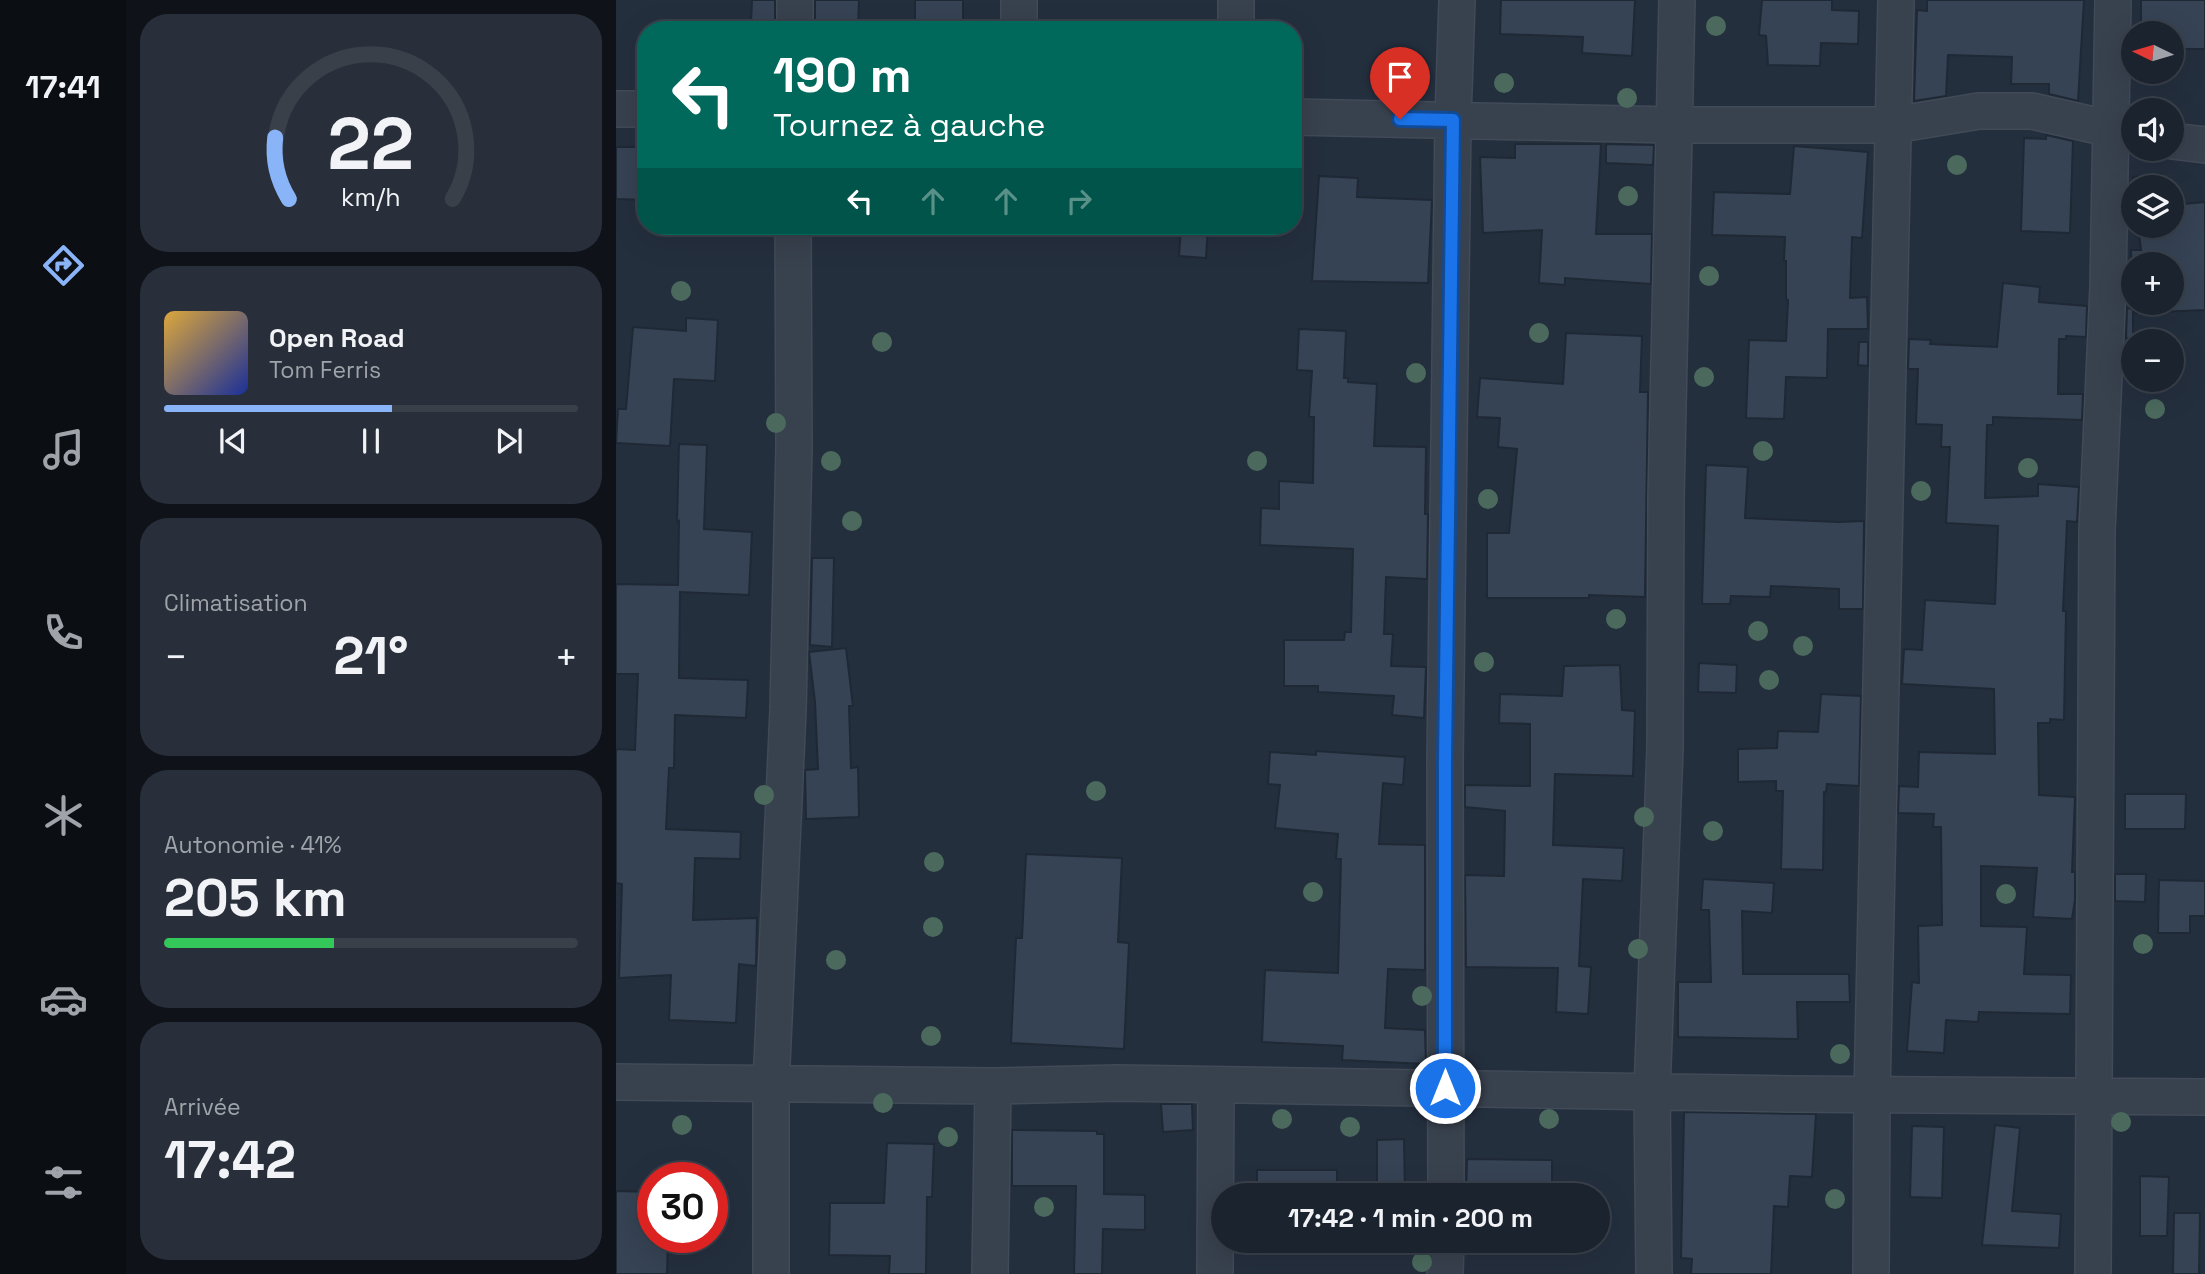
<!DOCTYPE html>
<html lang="fr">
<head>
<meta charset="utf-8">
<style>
  :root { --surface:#1b232e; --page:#282f3a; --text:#f1f3f6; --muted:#a0a4aa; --line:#39404a; --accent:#8ab4f8 }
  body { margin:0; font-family:"Space Grotesk",sans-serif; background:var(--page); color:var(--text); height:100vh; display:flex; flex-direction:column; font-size:26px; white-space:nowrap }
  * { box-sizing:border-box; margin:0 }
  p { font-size:23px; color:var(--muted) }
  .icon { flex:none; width:38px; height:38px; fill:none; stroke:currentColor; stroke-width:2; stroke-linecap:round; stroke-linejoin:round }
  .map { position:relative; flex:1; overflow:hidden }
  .panel { display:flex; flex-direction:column; gap:14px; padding:14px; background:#0f1319; width:490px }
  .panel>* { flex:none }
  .top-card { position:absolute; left:21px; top:21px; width:665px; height:214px; border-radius:28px; box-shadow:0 7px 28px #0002,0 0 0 2px var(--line); background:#00695c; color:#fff; overflow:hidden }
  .needle { width:46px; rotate:275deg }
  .controls { position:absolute; left:1505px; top:21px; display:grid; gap:14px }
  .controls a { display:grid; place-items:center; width:63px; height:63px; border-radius:50%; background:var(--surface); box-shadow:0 7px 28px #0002,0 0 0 2px var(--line); font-size:35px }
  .speed { position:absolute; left:21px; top:1162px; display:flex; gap:14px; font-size:35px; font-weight:700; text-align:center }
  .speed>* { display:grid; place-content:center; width:91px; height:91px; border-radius:50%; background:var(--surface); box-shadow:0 7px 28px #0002,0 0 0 2px var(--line); line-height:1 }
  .speed .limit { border:10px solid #d22; background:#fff; color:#111 }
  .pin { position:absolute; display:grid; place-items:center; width:60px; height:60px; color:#fff; margin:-72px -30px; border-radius:50% 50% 50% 0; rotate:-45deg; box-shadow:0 0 7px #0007 }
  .pin .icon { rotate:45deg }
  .me { position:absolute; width:77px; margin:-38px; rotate:0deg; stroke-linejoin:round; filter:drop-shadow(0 0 5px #0008) }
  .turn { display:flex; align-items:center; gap:24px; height:147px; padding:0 21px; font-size:32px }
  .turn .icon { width:91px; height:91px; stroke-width:2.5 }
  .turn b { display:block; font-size:49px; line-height:60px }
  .lanes { display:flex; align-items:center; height:66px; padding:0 21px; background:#0003; justify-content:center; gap:35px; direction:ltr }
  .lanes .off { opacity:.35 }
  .big { font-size:52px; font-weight:700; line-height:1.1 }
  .panel .card { flex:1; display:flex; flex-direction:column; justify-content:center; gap:10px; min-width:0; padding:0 24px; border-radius:28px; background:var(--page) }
  .panel .dial { align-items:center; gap:0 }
  .dial svg { height:182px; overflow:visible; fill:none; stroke:var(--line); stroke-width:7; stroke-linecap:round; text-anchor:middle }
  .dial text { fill:var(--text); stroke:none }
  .song { display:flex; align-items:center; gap:21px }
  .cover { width:84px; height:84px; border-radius:10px; background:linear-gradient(135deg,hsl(40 70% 55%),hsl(230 70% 35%)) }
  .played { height:7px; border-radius:4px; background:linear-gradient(90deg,var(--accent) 55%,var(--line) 55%) }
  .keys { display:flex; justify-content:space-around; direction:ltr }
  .heat { display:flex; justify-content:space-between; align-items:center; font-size:38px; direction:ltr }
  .charge { height:10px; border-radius:5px; background:linear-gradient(90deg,#34c759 41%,var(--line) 0) }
  .trip { position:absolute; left:595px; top:1183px; width:399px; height:70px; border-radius:35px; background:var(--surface); box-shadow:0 7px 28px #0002,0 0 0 2px var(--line); font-weight:700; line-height:70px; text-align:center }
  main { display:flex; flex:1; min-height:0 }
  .dock { display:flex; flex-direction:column; width:126px; justify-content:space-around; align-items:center; background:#0b0e12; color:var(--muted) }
  .dock .icon { width:49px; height:49px }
  .dock .selected { color:var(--accent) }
  .dock b { font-size:32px; color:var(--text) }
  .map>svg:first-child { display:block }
  .building { fill:#364354; stroke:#1f2835; stroke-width:2 }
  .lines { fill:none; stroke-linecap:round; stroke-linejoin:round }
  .minor-casing { stroke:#414a57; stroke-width:38 }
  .minor { stroke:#38414e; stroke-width:35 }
  .tree { fill:#4b6a5d }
  .route-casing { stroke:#114b97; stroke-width:18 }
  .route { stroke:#1a73e8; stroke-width:12 }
</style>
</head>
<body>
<main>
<nav class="dock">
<b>17:41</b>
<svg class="icon selected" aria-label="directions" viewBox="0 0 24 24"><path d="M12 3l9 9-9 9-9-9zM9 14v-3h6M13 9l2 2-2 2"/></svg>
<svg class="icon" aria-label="music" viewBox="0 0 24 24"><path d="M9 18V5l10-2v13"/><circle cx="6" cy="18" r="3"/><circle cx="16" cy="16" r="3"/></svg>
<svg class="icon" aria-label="phone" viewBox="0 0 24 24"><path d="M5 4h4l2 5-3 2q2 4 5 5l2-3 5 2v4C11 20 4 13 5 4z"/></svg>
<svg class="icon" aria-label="climate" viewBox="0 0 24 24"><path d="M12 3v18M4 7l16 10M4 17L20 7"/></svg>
<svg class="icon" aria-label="car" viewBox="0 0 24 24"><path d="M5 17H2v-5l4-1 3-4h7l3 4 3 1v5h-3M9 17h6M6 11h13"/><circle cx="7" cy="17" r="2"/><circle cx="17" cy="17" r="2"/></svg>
<svg class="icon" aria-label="filters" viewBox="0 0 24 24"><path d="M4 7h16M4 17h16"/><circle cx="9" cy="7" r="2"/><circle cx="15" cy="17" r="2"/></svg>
</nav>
<section class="panel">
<div class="card dial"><svg viewBox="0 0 100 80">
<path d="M14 69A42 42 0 1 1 86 69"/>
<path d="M14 69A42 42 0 0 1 8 42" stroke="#8ab4f8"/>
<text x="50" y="56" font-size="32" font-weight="700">22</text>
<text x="50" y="72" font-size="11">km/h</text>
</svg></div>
<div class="card">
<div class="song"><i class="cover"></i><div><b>Open Road</b><p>Tom Ferris</p></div></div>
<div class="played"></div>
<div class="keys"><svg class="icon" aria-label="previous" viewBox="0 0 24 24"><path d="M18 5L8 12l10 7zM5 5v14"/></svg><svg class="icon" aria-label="pause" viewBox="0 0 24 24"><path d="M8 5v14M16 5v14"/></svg><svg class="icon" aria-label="next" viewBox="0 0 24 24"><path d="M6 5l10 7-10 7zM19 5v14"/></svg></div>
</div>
<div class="card"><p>Climatisation</p>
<div class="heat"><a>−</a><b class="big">21°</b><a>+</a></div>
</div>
<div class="card"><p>Autonomie · 41%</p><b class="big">205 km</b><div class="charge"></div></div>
<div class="card"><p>Arrivée</p><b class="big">17:42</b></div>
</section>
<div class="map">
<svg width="1589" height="1274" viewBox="0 0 1589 1274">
  <rect width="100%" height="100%" fill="#242f3e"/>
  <path class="building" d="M136 0H159V23L135 22Z
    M199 0H243L242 30H199Z
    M299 0H347V30H299Z
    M885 0H1019L1016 56 966 53 967 37 884 34Z
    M1146 0H1216V10L1243 11 1242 44 1205 43 1204 66 1152 65 1150 36 1143 35Z
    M1311 0H1468L1462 101 1433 94V84H1395L1396 57 1332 55 1330 96 1298 101 1301 10 1311 11Z
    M1525 0H1589V49H1556V33H1525Z
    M1430 135 1457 141 1454 233 1405 231 1408 138 1430 139Z
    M899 144H985L980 234H1036L1035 284 949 278V285L923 283 926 230 867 233 864 157 899 158Z
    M990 144 1038 145 1037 165 990 163Z
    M1178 146 1252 152 1246 238 1236 237 1234 298 1251 297 1252 329H1212L1211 378 1170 377 1168 419 1130 418 1133 340 1170 341 1172 300 1170 299V261H1168L1169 237 1096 235 1098 192 1174 194Z
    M0 147H30V200L0 199Z
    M1546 174 1548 187H1518L1517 177Z
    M703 176 742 178 741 197 816 200 812 283 696 281Z
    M1589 202V310L1518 313 1517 303H1556V264H1517V301L1515 250H1525L1522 226H1556V205Z
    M565 226 592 227 590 258 563 256Z
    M1387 283 1424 287 1423 302 1471 306 1470 337 1450 336V339H1443L1442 394H1467L1466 420 1377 417V425H1371L1369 498 1422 496V484L1463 487 1461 522 1451 521 1447 611H1450L1448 720 1434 719V723H1422L1423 795 1459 797 1456 872H1459V900L1456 919 1417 917 1421 868 1365 866V926L1411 927 1408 974 1455 975 1454 1014 1363 1012 1362 1022 1330 1020 1328 1053 1291 1051 1296 982 1303 983 1302 926 1326 925 1325 827H1317L1318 814 1282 813 1283 786 1302 787 1303 752 1379 754 1378 689 1286 684 1288 649 1306 650 1309 600 1379 604 1382 526 1330 523 1334 447H1325L1326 425 1300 424 1302 369H1292L1293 339 1315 340 1314 344 1381 347Z
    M1511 308 1517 309V339L1510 338Z
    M70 318 102 320 99 381 58 379 54 446 0 443 2 409H10L17 327 70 331Z
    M683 329 730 331 728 378H732V382L761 384 758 446 810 447 809 514H812L811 579 770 577 768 634H777L775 666 810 667 808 718 776 715 778 696 702 692V686H668V640H728L729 632H735L737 549 644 545 645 508 663 509V481L697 483 698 417H693L696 371 681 370Z
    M950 333 1026 336 1024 392H1032L1029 597 973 595V598H871V533H893L901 449 882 447 884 418 861 417 864 378 947 384Z
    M1243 342H1252V366L1242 365Z
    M63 444 91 445 88 529 136 532 133 595 64 592 63 678 132 680 130 718 59 715 58 768H53L50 829 125 832 124 859 79 858 77 920 141 918 140 966 123 964 120 1023 53 1020 55 975 3 978 6 884 0 883V749L19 750 22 674H0V584L62 585 63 521 61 522Z
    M1090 465 1132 467 1129 518 1223 522 1248 521 1247 609H1223V589L1155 586 1154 597 1115 596 1114 604H1086Z
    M196 558H218L216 647 194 645Z
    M230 648 237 706H233L235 768 242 767 243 817 190 819 189 770 202 769 199 702 193 652Z
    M1083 663 1121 665 1120 693 1082 692Z
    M1004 665 1006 710 1019 711 1017 776 939 774 937 845 1008 848 1006 881 967 879 963 966 975 967 972 1014 940 1012 942 968 850 967 849 875 888 876 889 811 849 807V785L914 786V724L883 723 884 694 946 696 948 666Z
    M1205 694 1245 696 1243 786 1211 784 1210 792H1208L1207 870 1165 869 1167 791H1160V781L1122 782V749L1161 748 1162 731 1202 732Z
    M700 751 789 757 787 785 767 783 763 844 809 845V970L772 969 769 1028 809 1030 810 1064 726 1060 727 1046 646 1042 649 970 722 973 725 859H720L722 834 659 828 664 785 652 784 654 752 700 755Z
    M1509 794H1570L1569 829H1509Z
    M410 854 506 858 502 942 513 943 508 1049 395 1043 400 938H406Z
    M1499 874H1530L1529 902 1499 901Z
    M1087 879 1158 883 1156 913 1126 911 1127 974H1233L1234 1002H1181L1182 1039 1062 1037V982H1095L1093 910H1085Z
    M1543 880 1589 881V916H1574V933H1542Z
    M545 1104H576L577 1130 547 1132Z
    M1068 1112 1200 1114 1196 1177 1174 1176 1172 1207 1158 1206 1155 1274H1075L1076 1259 1065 1258Z
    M1379 1125 1404 1128 1396 1211 1445 1214 1443 1248 1366 1245Z
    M1296 1126 1328 1127 1326 1198 1294 1197Z
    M396 1130 481 1131V1134H488V1194L529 1195V1230L487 1229 486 1274H458L460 1186H396Z
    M788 1139 789 1194H761V1140Z
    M271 1143 318 1144 316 1197H311L310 1274H273L274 1256 213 1255 214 1203H268Z
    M851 1159 936 1160V1195H850Z
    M641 1170H721V1195H641Z
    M1524 1176 1553 1177 1551 1236H1524Z
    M0 1191 37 1192V1237H52L51 1274H0Z
    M1558 1213H1584L1583 1274H1557Z"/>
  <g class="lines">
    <g class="minor-casing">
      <path id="minor" d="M179 30V0
        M403 30V0
        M620 30V0
        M0 109H30
        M677 117 1057 125H1278L1363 111H1416L1517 134
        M1556 141 1589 145
        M0 1082 377 1086 502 1083 1172 1094 1589 1097
        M830 1195 829 762 837 119 841 0
        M155 1274V1086L172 710 178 448 177 226
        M374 1274 377 1086
        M599 1274 600 1085
        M829 1274 830 1241
        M1038 1274 1036 1092 1049 748 1050 497 1061 0
        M1255 1274 1256 1094 1280 0
        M1477 1274 1481 530 1492 287 1497 0"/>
    </g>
    <use href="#minor" class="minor"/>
  </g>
  <g class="tree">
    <circle cx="1100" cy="26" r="10"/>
    <circle cx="888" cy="83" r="10"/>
    <circle cx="1011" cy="98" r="10"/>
    <circle cx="1341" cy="165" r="10"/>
    <circle cx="1012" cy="196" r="10"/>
    <circle cx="1093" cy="276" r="10"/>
    <circle cx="65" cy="291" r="10"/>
    <circle cx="923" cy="333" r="10"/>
    <circle cx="266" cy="342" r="10"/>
    <circle cx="800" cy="373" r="10"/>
    <circle cx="1088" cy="377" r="10"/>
    <circle cx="1539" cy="409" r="10"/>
    <circle cx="160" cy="423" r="10"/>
    <circle cx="1147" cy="451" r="10"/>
    <circle cx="215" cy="461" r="10"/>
    <circle cx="641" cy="461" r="10"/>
    <circle cx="1412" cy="468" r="10"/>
    <circle cx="1305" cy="491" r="10"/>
    <circle cx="872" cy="499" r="10"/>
    <circle cx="236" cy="521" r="10"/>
    <circle cx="1000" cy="619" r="10"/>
    <circle cx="1142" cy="631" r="10"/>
    <circle cx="1187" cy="646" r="10"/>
    <circle cx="868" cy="662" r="10"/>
    <circle cx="1153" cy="680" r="10"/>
    <circle cx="480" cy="791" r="10"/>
    <circle cx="148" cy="795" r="10"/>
    <circle cx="1028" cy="817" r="10"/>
    <circle cx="1097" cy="831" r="10"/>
    <circle cx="318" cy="862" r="10"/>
    <circle cx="697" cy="892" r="10"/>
    <circle cx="1390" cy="894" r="10"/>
    <circle cx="317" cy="927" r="10"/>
    <circle cx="1527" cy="944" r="10"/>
    <circle cx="1022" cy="949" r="10"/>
    <circle cx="220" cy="960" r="10"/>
    <circle cx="806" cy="996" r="10"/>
    <circle cx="315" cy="1036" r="10"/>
    <circle cx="1224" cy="1054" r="10"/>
    <circle cx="267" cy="1103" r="10"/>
    <circle cx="666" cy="1119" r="10"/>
    <circle cx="933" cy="1119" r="10"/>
    <circle cx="1505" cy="1122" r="10"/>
    <circle cx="66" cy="1125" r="10"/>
    <circle cx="734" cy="1127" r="10"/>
    <circle cx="332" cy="1137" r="10"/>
    <circle cx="1219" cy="1199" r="10"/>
    <circle cx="428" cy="1207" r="10"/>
    <circle cx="806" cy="1262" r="10"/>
  </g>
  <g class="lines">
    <g class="route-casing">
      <path id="route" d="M784 119 837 120 829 762V1088"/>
    </g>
    <use href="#route" class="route"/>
  </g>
</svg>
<div class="controls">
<a><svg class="needle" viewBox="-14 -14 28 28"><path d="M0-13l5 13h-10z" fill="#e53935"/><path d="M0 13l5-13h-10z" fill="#a0a4aa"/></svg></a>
<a><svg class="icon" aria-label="sound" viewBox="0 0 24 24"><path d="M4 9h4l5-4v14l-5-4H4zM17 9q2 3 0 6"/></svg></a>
<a><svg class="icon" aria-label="layers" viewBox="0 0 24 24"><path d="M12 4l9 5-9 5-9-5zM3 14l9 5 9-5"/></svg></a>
<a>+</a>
<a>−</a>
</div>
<div class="speed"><div class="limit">30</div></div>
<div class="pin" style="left:784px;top:119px;background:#d93025"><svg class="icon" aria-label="arrive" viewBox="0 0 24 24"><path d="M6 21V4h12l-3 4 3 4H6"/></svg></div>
<svg class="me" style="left:829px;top:1088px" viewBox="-20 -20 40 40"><circle r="17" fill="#1a73e8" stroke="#fff" stroke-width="3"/><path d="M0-11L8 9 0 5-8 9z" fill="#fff"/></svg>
<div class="trip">17:42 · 1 min · 200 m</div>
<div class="top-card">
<div class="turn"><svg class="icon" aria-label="left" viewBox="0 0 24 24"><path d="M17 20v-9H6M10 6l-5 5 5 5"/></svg><div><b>190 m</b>Tournez à gauche</div></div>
<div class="lanes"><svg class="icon" aria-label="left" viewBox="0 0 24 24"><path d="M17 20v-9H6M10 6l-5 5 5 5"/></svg><svg class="icon off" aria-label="ahead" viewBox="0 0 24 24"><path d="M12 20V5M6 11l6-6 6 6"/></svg><svg class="icon off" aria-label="ahead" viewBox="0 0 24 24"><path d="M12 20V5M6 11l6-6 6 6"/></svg><svg class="icon off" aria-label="right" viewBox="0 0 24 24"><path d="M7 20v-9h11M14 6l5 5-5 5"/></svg></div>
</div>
</div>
</main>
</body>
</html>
